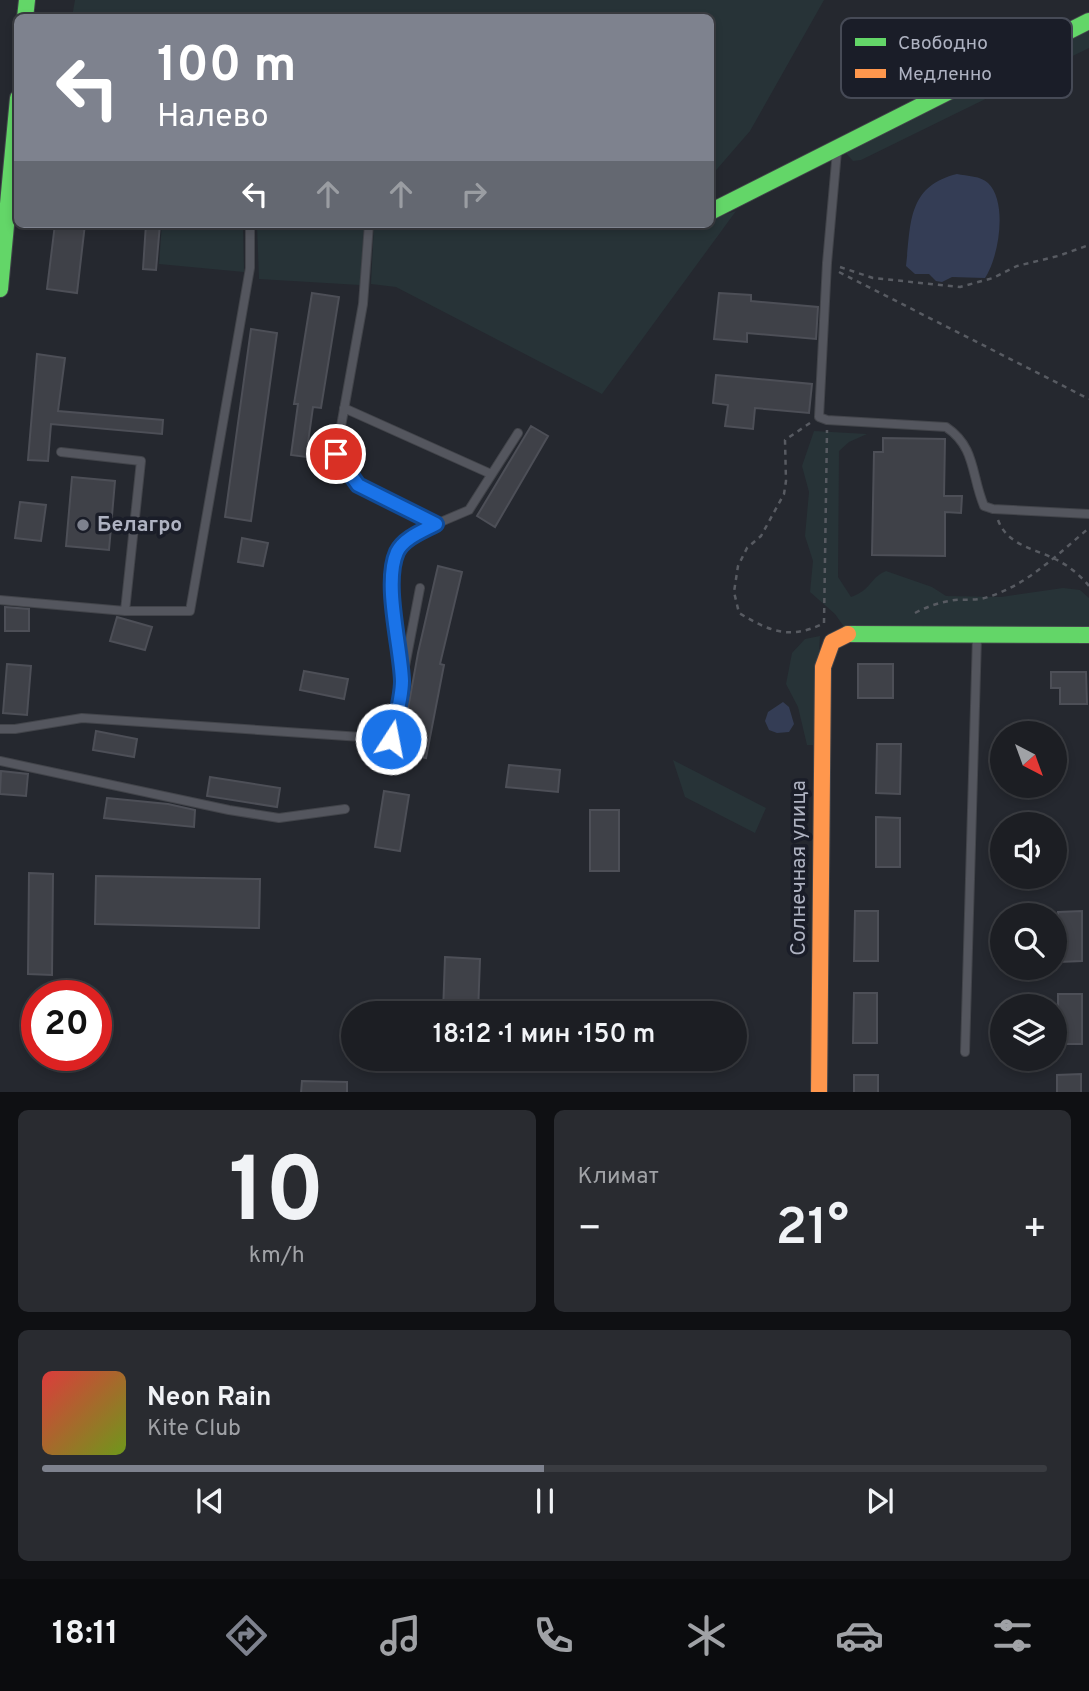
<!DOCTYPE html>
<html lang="ru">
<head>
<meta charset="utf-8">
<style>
  :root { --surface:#1c1e23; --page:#292b30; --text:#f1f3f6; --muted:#a0a2a6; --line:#3a3c41; --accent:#7e828e }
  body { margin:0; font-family:Overpass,sans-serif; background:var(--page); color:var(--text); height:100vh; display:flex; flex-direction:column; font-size:26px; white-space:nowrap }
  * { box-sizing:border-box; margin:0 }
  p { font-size:23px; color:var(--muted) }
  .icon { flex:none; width:38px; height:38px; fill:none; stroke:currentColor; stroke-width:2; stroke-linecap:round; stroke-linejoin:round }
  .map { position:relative; height:1092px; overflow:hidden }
  .panel { display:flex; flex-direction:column; gap:18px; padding:18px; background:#0f1013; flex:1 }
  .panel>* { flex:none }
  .top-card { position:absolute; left:14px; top:14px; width:700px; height:214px; border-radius:10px; box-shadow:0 4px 10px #0003,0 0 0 2px var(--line); background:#7e828e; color:#fff; overflow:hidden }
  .needle { width:46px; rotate:139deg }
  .controls { position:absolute; left:990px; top:721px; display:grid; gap:14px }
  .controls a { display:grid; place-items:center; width:77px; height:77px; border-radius:50%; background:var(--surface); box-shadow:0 4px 10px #0003,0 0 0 2px var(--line); font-size:35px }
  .speed { position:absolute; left:21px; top:980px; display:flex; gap:14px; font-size:35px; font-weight:700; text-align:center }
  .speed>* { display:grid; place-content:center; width:91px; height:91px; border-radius:50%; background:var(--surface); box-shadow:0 4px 10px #0003,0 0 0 2px var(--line); line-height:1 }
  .speed .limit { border:10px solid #d22; background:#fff; color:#111 }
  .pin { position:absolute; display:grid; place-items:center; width:60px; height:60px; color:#fff; margin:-30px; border:4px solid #fff; border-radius:50%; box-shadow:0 2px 7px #0007 }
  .me { position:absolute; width:77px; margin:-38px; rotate:11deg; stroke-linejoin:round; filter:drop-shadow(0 0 5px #0008) }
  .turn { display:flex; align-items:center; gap:24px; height:147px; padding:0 28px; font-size:32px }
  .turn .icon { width:91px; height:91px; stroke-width:2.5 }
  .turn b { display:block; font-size:49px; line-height:60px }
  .lanes { display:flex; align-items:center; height:66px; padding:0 28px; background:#0003; justify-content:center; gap:35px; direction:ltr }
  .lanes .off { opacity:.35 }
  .big { font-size:52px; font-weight:600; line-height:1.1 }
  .panel .tile { flex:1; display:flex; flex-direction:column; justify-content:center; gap:10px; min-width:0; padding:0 24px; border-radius:10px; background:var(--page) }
  .panel .dial { align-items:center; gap:0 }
  .dial b { font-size:91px; line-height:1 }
  .song { display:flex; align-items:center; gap:21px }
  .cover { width:84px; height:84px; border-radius:10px; background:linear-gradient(135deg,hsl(0 70% 55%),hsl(80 70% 35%)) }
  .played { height:7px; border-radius:4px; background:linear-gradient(90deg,var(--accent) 50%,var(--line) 50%) }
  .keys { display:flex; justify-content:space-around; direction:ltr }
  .heat { display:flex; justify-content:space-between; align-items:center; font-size:38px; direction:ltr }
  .panel .tiles { flex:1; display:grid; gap:18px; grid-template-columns:1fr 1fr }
  .tile:last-child { grid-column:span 2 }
  .trip { position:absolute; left:341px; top:1001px; width:406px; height:70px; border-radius:35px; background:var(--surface); box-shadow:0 4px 10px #0003,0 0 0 2px var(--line); font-weight:600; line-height:70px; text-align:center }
  .dock { display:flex; height:112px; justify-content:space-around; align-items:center; background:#0b0c0e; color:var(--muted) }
  .dock .icon { width:49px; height:49px }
  .dock .selected { color:var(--accent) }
  .dock b { font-size:32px; color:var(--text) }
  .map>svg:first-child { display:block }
  .green { fill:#273337 }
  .water { fill:#343d55 }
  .building { fill:#3f4148; stroke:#4d4f57; stroke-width:2 }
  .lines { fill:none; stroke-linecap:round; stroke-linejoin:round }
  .lane-casing { stroke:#42444a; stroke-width:10 }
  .fast-casing { stroke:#42444a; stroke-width:18 }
  .slow-casing { stroke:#42444a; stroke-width:18 }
  .path { stroke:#585b62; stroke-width:2.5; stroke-dasharray:5 5; stroke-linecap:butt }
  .lane { stroke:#54565e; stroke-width:8 }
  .fast { stroke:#63d668; stroke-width:16 }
  .slow { stroke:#ff974d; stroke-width:16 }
  .route-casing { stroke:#114b97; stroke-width:18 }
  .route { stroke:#1a73e8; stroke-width:12 }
  .poi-dot { fill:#7e828e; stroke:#1a1d28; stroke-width:2.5 }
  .labels { text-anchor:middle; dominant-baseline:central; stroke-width:7; stroke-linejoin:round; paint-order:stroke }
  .poi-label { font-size:21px; font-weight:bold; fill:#aeb2c1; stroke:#1a1d28; text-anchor:start }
  .street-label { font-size:21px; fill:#aeb2c1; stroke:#1a1d28 }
  .key { fill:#1a1d28; stroke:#464a56; stroke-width:2 }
  .key-label { font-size:19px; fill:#aeb2c1 }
</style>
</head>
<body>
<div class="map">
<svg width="1089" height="1093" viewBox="0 0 1089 1093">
  <rect width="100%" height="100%" fill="#25282f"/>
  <path class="green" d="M75 0H824L750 131 711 176 710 18 72 17Z
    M1089 27V48L861 160 853 161 845 152Z
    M736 211 602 394 396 287 371 284 374 224H710L711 219Z
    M162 224H243L244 272 159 264Z
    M257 224H364L360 285 259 279Z
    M814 431 867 434 849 442 839 451 838 577 851 597C873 589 868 579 886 571L932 587 946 596 1001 597 1063 588 1080 590 1089 598V630L847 631 835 614 810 592 813 561 805 536 809 492 802 466Z
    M820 636 813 745H807L798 707 786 684 792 653 805 639Z
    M673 760 766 808 755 833 685 797Z"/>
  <path class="water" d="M957 174C967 176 981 176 988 183 1008 202 999 257 985 278L952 277 942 282 936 281 929 274H915L906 266C911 224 907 186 957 174Z
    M783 702 789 707 794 724 789 732 777 733 769 730 765 721 768 712Z"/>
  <path class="building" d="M55 224H85L77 293 47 289Z
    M146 224H160L156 270 143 269Z
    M312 293 339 297 321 408 313 407 306 457 291 455 298 404H294Z
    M719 293 751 295V301L818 307 816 339 747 333V342L714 339Z
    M251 329 277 333 251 521 225 517Z
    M37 354 65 358 58 411 163 420 162 434 51 424 48 461 28 460Z
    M716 375 812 384 809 413 755 408 753 429 725 426 728 405 713 403Z
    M531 426 548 436 495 527 477 516Z
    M883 438 945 439 944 496H962L961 513 945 512V556L872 555 874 452H883Z
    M72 477 115 481 109 550 66 546Z
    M20 502 46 505 41 541 15 538Z
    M242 538 268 543 263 566 238 562Z
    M438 566 462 572 440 664 444 665 426 758 400 753 418 653Z
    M5 607 29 609V631H5Z
    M117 617 152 627 145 650 110 641Z
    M7 664 31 666 27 715 3 713Z
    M858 664H893V698H858Z
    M304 671 348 679 344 699 300 690Z
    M1051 672H1086L1087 704H1060V688H1051Z
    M96 731 137 739 134 757 93 750Z
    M877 744H901L900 794 876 793Z
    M509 765 560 770 558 792 506 787Z
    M1 771 28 774 26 796 0 794Z
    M210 777 280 788 277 807 207 796Z
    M384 791 409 795 400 851 375 847Z
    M107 798 168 804 195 810 194 827 104 818Z
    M590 810H619V871H590Z
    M876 817 900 818V867H876Z
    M29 873 53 874 52 975 28 974Z
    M96 876 260 879 259 928 95 924Z
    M855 911H878V961H854Z
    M1082 911V961L1059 962 1058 912Z
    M445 957 480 959 478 1013H443Z
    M854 993H877V1043H853Z
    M1058 994H1082V1044H1058Z
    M1081 1074V1093H1057V1075Z
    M854 1075H878V1093H854Z
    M302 1081 347 1082V1093H301Z"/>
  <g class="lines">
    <g class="lane-casing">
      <path id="lane" d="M837 151 827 263 819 417 827 420 946 427C976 447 971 475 984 506L993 509 1089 514
        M369 224 363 304 336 454 358 485 436 524
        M344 408 491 474
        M61 452 141 461 125 611
        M0 600 125 611H190L250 268V224
        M401 673 393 611 394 570 398 551 411 537 436 524 469 510 518 433
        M0 729H15L82 718 391 739 420 588
        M0 761 229 810 279 818 345 809
        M965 1052 977 637"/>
    </g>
    <g class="fast-casing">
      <path id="fast" d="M25 18 27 0
        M710 212 1089 21
        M0 289 18 98
        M848 634 1089 635"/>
    </g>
    <g class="slow-casing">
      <path id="slow" d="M819 1093 823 667 832 642 848 634"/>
    </g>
    <path class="path" d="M840 267 873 278 960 287 993 278 1017 266 1058 256 1089 245
      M839 272 1089 399
      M810 423 785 440 786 481 784 494 761 536 747 548 738 566 734 592 739 613C769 631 789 640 822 624
      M998 520C1008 547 1038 549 1059 561 1070 567 1081 576 1089 586
      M915 613C928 606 941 602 955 600 966 599 977 601 988 597 1027 585 1058 554 1089 528
      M824 623 827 430"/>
    <use href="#lane" class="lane"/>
    <use href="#fast" class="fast"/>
    <use href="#slow" class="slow"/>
  </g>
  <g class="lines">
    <g class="route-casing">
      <path id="route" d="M336 454 358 485 436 524C423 531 404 538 397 552 383 583 401 647 402 681 402 699 395 721 391 739"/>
    </g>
    <use href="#route" class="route"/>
  </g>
  <circle class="poi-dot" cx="83" cy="525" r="7"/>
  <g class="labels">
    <g class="poi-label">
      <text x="97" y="525">Белагро</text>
    </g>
    <g class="street-label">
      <text transform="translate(799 868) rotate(-90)">Солнечная улица</text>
    </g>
  </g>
  <rect x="841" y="18" width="231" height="80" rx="10" class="key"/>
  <rect x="855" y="38" width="31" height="8" fill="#63d668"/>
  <rect x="855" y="69" width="31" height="9" fill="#ff974d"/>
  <g class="key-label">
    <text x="898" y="49">Свободно</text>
    <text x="898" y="80">Медленно</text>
  </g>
</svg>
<div class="controls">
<a><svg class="needle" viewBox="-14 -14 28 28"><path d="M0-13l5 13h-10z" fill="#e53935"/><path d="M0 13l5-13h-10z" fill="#a0a2a6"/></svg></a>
<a><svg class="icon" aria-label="sound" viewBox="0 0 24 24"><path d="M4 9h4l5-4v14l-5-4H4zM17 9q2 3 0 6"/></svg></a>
<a><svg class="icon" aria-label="search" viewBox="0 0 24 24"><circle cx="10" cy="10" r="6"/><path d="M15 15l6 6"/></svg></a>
<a><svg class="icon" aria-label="layers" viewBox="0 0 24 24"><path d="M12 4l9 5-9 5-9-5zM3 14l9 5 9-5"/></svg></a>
</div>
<div class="speed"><div class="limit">20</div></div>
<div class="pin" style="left:336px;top:454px;background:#d93025"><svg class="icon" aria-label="arrive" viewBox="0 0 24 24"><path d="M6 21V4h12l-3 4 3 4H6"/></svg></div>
<svg class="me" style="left:391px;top:739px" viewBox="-20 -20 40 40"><circle r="17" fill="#1a73e8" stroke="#fff" stroke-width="3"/><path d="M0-11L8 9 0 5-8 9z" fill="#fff"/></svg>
<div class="trip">18:12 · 1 мин · 150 m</div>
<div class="top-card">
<div class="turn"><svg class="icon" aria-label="left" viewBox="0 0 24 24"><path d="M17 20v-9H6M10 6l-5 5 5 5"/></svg><div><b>100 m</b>Налево</div></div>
<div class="lanes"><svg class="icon" aria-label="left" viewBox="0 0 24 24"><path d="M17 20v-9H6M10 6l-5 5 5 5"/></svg><svg class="icon off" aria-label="ahead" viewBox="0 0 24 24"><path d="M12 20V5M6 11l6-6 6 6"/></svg><svg class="icon off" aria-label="ahead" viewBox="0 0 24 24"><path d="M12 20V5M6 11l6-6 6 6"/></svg><svg class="icon off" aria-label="right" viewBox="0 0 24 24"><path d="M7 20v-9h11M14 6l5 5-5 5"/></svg></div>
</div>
</div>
<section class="panel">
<div class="tiles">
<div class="tile dial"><b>10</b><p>km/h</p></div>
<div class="tile"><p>Климат</p>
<div class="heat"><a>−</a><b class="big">21°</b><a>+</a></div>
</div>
<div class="tile">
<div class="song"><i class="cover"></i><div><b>Neon Rain</b><p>Kite Club</p></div></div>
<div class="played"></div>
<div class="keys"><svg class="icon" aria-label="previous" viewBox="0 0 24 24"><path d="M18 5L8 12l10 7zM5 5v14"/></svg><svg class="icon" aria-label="pause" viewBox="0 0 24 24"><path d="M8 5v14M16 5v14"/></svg><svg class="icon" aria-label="next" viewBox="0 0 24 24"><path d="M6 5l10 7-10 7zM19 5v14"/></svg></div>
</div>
</div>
</section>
<nav class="dock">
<b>18:11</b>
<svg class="icon selected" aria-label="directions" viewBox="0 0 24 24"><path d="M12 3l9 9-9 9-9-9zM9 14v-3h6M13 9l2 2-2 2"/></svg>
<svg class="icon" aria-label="music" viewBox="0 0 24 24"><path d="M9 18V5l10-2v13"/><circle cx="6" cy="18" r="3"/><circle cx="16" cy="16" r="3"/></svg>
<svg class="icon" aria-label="phone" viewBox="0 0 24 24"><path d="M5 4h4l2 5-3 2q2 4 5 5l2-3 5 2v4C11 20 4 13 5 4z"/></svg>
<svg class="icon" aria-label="climate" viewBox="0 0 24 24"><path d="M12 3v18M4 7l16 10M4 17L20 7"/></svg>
<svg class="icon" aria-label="car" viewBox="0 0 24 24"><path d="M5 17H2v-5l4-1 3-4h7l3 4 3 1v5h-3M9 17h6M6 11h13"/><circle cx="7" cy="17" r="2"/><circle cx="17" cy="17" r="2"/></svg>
<svg class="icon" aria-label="filters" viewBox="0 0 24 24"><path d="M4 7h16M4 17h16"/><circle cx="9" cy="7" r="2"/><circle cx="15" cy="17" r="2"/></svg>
</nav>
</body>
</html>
